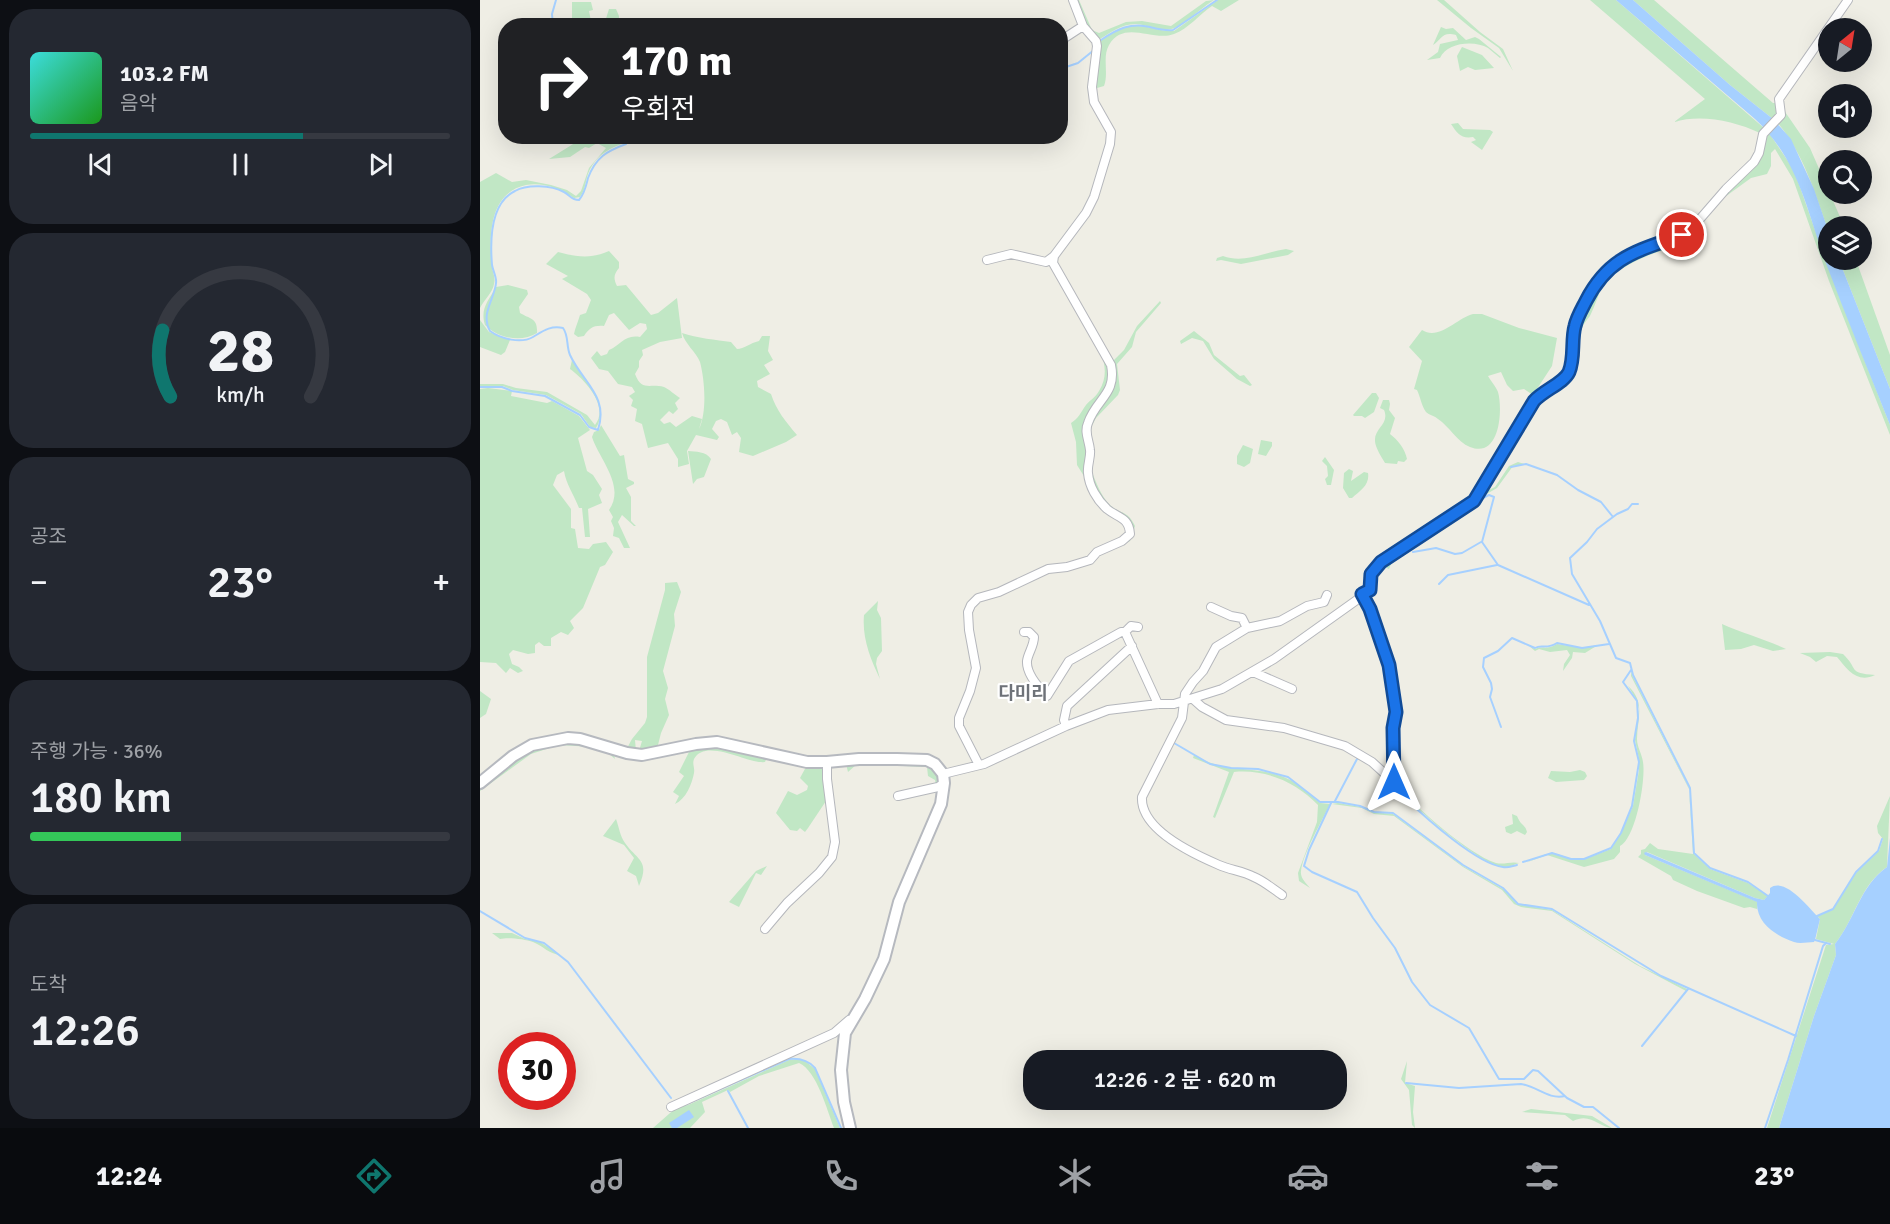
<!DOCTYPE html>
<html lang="ko">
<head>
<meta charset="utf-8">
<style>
  :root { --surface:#171b24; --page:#242831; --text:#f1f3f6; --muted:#9ea1a6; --line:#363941; --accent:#0f766e }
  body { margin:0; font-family:Signika,"Noto Sans KR",sans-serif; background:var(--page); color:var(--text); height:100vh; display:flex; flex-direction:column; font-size:22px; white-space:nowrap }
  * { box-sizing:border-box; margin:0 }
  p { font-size:20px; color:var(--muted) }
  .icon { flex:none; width:33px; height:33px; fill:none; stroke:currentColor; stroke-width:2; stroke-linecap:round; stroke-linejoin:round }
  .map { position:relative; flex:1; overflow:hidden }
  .panel { display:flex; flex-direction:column; gap:9px; padding:9px; background:#0d0f14; width:480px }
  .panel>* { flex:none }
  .top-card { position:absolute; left:18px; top:18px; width:570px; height:126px; border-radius:24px; box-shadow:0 6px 24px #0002; background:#202124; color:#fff; overflow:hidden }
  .needle { width:39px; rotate:30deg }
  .fabs { position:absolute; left:1338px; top:18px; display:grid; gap:12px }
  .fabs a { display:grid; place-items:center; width:54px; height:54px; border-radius:50%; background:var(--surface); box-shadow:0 6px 24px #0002; font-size:30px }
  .speed { position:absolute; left:18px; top:1032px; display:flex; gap:12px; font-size:30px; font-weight:700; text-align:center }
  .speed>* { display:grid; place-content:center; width:78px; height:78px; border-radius:50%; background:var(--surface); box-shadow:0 6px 24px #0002; line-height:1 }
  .speed .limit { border:9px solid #d22; background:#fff; color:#111 }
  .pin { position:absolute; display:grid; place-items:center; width:51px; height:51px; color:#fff; margin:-26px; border:3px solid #fff; border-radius:50%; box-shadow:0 2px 6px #0007 }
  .me { position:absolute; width:66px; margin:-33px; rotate:0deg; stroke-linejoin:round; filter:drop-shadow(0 0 4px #0008) }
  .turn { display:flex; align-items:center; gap:21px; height:126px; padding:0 24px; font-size:27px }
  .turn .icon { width:78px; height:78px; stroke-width:2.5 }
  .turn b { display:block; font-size:42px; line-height:51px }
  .big { font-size:45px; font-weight:600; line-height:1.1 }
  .panel .tile { flex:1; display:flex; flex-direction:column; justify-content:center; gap:9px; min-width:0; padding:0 21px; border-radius:24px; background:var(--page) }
  .panel .dial { align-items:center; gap:0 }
  .dial svg { height:156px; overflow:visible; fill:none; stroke:var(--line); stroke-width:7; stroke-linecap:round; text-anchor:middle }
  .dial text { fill:var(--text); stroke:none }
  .song { display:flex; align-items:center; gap:18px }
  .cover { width:72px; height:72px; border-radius:9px; background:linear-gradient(135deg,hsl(180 70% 55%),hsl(120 70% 35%)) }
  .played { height:6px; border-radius:3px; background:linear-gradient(90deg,var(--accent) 65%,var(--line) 65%) }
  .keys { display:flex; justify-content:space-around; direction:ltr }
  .heat { display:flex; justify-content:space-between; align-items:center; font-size:33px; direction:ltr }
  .charge { height:9px; border-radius:4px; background:linear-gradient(90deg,#34c759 36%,var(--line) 0) }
  .trip { position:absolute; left:543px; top:1050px; width:324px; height:60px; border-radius:24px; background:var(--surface); box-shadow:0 6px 24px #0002; font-weight:600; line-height:60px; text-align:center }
  .dock { display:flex; height:96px; justify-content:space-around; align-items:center; background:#090b0e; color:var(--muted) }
  .dock .icon { width:42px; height:42px }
  .dock .selected { color:var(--accent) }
  .dock b { font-size:27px; color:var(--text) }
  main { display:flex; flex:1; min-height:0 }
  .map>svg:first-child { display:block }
  .green { fill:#c1e7c5 }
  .water { fill:#a6d0ff }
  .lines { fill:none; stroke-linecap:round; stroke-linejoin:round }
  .stream { stroke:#a6d0ff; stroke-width:2 }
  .street-casing { stroke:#b5b7bc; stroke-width:10 }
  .secondary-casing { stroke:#b6b9bf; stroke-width:14 }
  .street { stroke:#fff; stroke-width:8 }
  .secondary { stroke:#fff; stroke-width:10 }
  .route-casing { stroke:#114b97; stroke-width:15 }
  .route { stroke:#1a73e8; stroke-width:10 }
  .labels { text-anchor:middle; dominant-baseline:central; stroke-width:4.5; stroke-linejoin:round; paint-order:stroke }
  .quarter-label { font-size:18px; font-weight:bold; fill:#6e7278; stroke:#fff }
</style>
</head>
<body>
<main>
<section class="panel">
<div class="tile">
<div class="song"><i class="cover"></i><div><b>103.2 FM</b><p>음악</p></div></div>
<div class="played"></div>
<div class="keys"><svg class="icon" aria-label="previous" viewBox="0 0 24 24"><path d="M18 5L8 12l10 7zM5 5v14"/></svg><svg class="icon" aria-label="pause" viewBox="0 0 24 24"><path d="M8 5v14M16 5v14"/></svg><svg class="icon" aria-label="next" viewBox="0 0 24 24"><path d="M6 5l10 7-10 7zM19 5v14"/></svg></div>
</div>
<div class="tile dial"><svg viewBox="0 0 100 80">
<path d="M14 69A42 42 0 1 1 86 69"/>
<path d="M14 69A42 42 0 0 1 10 35" stroke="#0f766e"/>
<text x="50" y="56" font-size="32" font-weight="700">28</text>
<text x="50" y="72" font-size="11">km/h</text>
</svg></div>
<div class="tile"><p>공조</p>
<div class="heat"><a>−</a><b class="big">23°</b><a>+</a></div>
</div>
<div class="tile"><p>주행 가능 · 36%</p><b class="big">180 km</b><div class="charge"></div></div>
<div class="tile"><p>도착</p><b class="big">12:26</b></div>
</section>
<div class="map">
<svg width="1410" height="1128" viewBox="0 0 1410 1128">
  <rect width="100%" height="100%" fill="#efeee5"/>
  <path class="green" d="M596 0H599L612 30 619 33 646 22 662 21 691 26 726 1 734 0C722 7 702 27 691 29 680 32 668 25 657 24 643 23 630 33 618 40L607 31Z
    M738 0H759L741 11 732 6C720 14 708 29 694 34 673 42 644 19 629 45 622 57 629 74 624 86L617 88 615 93 617 41C631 36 641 25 657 26 670 26 681 32 694 31Z
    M957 0H964L1000 32 1023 49 1033 71 1019 48 991 28Z
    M1110 0H1136L1284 128 1280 133C1254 121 1221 114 1194 122L1225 99Z
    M1153 0H1174L1293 103H1297L1298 114 1293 119 1250 85Z
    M92 2H111L113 10 109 11 111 21 123 25H97L92 20Z
    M129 9H136L139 16V21L142 25H124Z
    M961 27 966 29 973 28 986 40 995 37 999 39 1021 57 1020 58C1016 55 1012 51 1008 48 995 40 967 42 960 58L947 60 958 52 960 44 978 40 976 35C962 31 962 39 953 45Z
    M982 47 1002 55 1014 68 995 70 988 67 980 71 977 56Z
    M1301 106 1330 148 1364 226H1348V230C1335 193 1323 152 1297 122Z
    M978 123 983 129 1010 130 1013 132 1002 150 991 142 996 140 993 137C981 139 977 133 971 124Z
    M1289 133 1314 170 1348 267 1410 425V435L1349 281 1313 179 1295 149 1291 153V166L1287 174 1271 178 1238 202 1265 174Z
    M121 137H149L144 143C128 149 115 156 108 174 105 182 106 189 100 197L94 198C81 189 63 182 46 185 9 193 9 235 12 266 12 271 16 278 14 284 13 292 4 300 0 308V182L16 173 32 182 46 180 71 185 87 190 96 196 101 191 109 168 126 148 117 143 109 148 105 147 90 157 69 159 98 141Z
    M1200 238 1207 251C1186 240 1136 271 1118 284 1135 258 1172 250 1200 238Z
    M806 249 814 251 808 255 761 264 741 260 736 261 737 258 743 256C764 264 785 252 806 249Z
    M129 251 139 262V268C134 274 133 278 137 286L146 285 171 315 178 313 197 298 202 338 180 342 162 350 163 355 159 361V367L155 374C162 392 169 383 184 387 189 389 195 395 200 398L195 403 198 409 193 414 189 411 180 420 184 424 190 422 196 427 212 416 222 419 219 429C227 412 225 381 220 362 216 352 205 344 202 333 217 338 236 340 251 342L257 349C264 349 270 343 279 341L282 336H290L288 351 293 360 284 365 290 374 277 381 278 387 291 394C296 410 306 422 317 435L306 442 273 456 259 452 261 438 257 432 252 435 247 422 241 419 236 421 232 429 239 437 237 440 216 435 207 451 209 464 198 467V459L188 443 168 448 162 424 155 421 157 409 151 406 153 400 149 396 155 392 152 387 138 384 128 371 119 369 111 358 117 351 121 356 127 354 129 350C141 345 145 334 160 337L167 329 166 324 160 323 149 330 134 313 129 315 124 326C114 325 109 328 104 336L98 337 94 334C95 328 98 322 100 315L106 313 111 300 107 294 82 279 88 276 66 264 78 252C96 257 112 259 129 251Z
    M1359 260H1376L1410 355V389Z
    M28 285 47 290 48 294 39 307 40 313C50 319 58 318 57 333 41 343 18 338 5 325 0 309 8 301 16 287Z
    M1123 285C1118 295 1115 306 1110 316 1107 320 1104 323 1102 328 1095 346 1105 379 1080 385L1095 347 1100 321Z
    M680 301 681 303 656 332 652 347 637 364 640 390 638 395 616 418 609 431C617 404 642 394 632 362L644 350 657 326Z
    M993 314H1002L1039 328 1077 338 1072 366 1053 395 1044 389 1033 391 1027 385 1021 372 1008 376C1011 381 1016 387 1018 392 1023 410 1020 459 990 447 977 442 969 426 958 419 955 416 949 415 946 412 942 407 940 396 937 390L934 389 942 361 929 347 942 330C959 341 977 318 993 314Z
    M0 320 9 332 30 340 25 352 21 355 0 347Z
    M714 331 729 343 734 355 760 376 764 375 772 385 770 386 757 379 734 359 723 341 712 338 701 344 700 341Z
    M619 345 626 358 630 381 610 414 607 481 597 465 596 442 591 423C598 419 601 412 606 405 610 400 616 397 619 391 629 375 624 361 619 345Z
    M92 360C104 380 131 403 116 428L110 427 101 414 66 395 33 390 23 386H0V384H23L36 388 67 392 107 415 115 425C130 406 104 379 90 369Z
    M8 388 32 391 31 396 67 403 72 401 99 416 110 430 98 438 107 471 113 475 122 489 119 495 122 503 108 509 110 537H105L102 508H99C94 495 86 484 84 471L77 475 73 485 91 509V528L95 529 98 548 109 549 113 544 126 542 133 552 125 565 120 567 103 608 90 621 94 628 88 635 81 632 71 638V646H64L59 642 55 645V653L48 654 33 650 29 654 32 664 39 667 43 671 38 673 30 668 26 673 16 663 0 662V389Z
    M892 393H896L899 398 894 412 885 418 882 416H874L873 415Z
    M903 400H909L910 404 909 410 915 418 910 434C918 440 925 449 927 459L924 462 918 461 917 464 905 463C902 458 895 447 895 441 894 428 910 424 904 410L900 408Z
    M121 425 140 456 144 455 148 479 154 482V484L146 488 151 497V521L156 526H154L142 515 138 522 150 548H144L139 538 133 536 134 528 131 521 133 517 129 510C146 486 119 459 112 437L114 432 119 430Z
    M781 440 792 442V446L786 456 778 454Z
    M763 445 773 449 770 463 764 467 757 464V456Z
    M208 451C216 452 226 451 231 459L224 477 217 479 213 484Z
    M845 457 854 470 851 485H847L845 479 848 476 847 466 842 461Z
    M1038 462 1080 475 1046 464 1033 466 1017 488 998 499 994 505 917 556 913 559 909 569 900 565 998 495 1015 487 1029 466Z
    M869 469 873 471 871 481 884 472 888 473C890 485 880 491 872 498H869L863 488 864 473Z
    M611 470C616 482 621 496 630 505 639 514 648 510 655 526L650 541 633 549 652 531C635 514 611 497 611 470Z
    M197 582 201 592 194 614 195 626 183 671 188 688 185 699 189 715 181 733 177 749 159 751 162 741 155 740 156 751 146 750 152 739 165 723 167 717V657L185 590V583Z
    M398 601 397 610 401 618 402 651 397 658 396 664 400 679C390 658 382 638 384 615Z
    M1242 624C1262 633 1285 639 1306 649L1293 651 1274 645 1261 649 1245 650Z
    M1077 644 1102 648 1118 645 1105 653 1093 652 1092 658 1083 671 1084 664 1090 655 1087 650 1070 652 1059 649 1055 651 1048 645 1055 649C1063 645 1065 651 1077 644Z
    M1350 652 1363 654C1379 669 1367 673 1395 675 1377 684 1367 669 1357 657L1347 656 1336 662 1330 657 1320 653Z
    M1151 670 1152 675 1209 788 1214 854 1230 869 1268 883 1288 896 1284 900 1275 898 1167 852 1165 853V855L1278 902 1277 909 1270 907 1264 908 1217 891 1193 880 1191 876 1158 857 1161 854V850L1165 849 1170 843 1178 849 1213 854 1209 789 1151 676Z
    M1148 686C1166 702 1157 720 1157 739 1157 747 1162 754 1163 762 1166 779 1156 838 1140 846V852L1134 859 1104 867 1067 855 1045 863 1066 854H1077L1095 860 1105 859 1131 849 1141 833 1153 806 1159 770V759L1155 740 1159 709 1157 701Z
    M0 691 11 699 6 714 0 718Z
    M83 740 133 751 135 759 128 753 112 747 79 745 51 754 0 791V786L53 748Z
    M233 744 344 765 346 801 328 828 325 832 320 828 317 831 310 830 296 813 308 791 317 795 327 790 328 786 320 778 326 767C316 765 300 758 289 759 282 760 289 763 281 762 266 762 225 738 214 759 212 764 215 768 214 773 212 784 206 799 195 804L199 796 193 792 204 776 199 772 209 752 200 754 203 749Z
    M714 755C747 775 773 764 806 778 819 783 829 794 840 803L850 804C842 821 823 853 821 871 820 878 826 883 830 888L819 881 818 873 837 822 838 805C816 782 786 769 754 772L735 818 733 817 749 772 713 758Z
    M362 761 446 763 455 770 461 784 456 786 455 780 448 776 447 767 377 764 368 772 366 764H349Z
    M1100 770 1105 772 1107 776 1104 780 1076 782 1068 778 1071 771 1090 772Z
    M913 782C935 806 986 853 1016 863 1024 865 1031 861 1039 863 1035 864 1030 867 1025 867 1000 867 931 803 912 784Z
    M1410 796 1407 867C1380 885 1375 919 1355 944L1356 955 1334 1016 1299 1128H1287L1345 948 1346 945 1354 944 1336 939 1340 919 1337 916 1353 909 1376 873 1399 851 1403 839 1398 833 1397 826Z
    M858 803 881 807 894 812 913 814 983 866 1023 889 1037 904 1072 910 1160 966 1207 989 1206 991 1155 964 1072 911 1041 907 1034 904 1022 890 983 867 914 816 894 814 882 808 852 804Z
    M1032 814 1037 816C1041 826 1045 824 1047 832L1045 835 1037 831 1031 834 1026 832 1025 827 1033 824Z
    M136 819C139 827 140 836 145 843 158 861 170 860 159 886L156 876 147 871 154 858 144 845 123 836Z
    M287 866 281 875 276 873 259 907 249 902 276 871Z
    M12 933H32L45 939 60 942 80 955C69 954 63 946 53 942 45 939 28 937 20 939Z
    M316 1059 325 1061 335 1069 360 1128H354C347 1110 337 1071 319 1063L279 1076 250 1092 248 1090 222 1102 225 1112 210 1128H173L198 1106 208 1105 309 1060Z
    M927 1061 925 1083 935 1086 933 1112 935 1128 932 1125 929 1090 921 1079Z
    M1051 1109 1112 1116 1132 1128C1119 1127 1110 1112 1093 1121L1085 1115 1042 1112Z"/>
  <path class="water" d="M1136 0H1153L1250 85 1293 119 1311 139 1334 189 1348 230V260H1359L1410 389V425C1389 372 1367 319 1347 266 1327 212 1319 160 1275 119Z
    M1410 838V1128H1299L1334 1016 1356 955 1355 944C1375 919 1380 886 1407 867Z
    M1166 852 1275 898 1284 900 1290 893V888C1305 876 1330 909 1340 919L1335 940 1334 942C1328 942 1320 944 1314 942 1296 936 1276 923 1277 902L1165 855 1164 853Z
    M209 1110 214 1117 197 1128H192L189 1123Z"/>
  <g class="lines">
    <path class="stream" d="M73 26 72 14 76 0
      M621 40C637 29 651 22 670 27 678 29 685 31 693 30L737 0
      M580 69 598 63 614 50
      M0 387H22L32 391 65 396 100 415 109 427 118 430C129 396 103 383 90 355 86 346 89 336 83 328 71 325 63 331 53 337 41 344 21 339 10 331 0 314 15 298 16 283 17 278 13 271 12 265 10 241 10 203 35 191 47 184 71 185 84 192 90 195 91 200 99 200 105 193 106 186 108 178 116 157 127 151 146 144L150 136
      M1031 467 1046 464 1077 475 1098 490 1121 502 1133 517
      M999 500 1009 495 1014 497 1002 542 1018 565 1109 605
      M1158 504H1152L1148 509 1137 514 1117 529 1107 542 1090 558 1092 574 1120 621 1136 658 1150 663 1153 675 1210 788 1214 853 1230 868 1268 882 1288 896
      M933 552 956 548 975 554 982 553 1001 542
      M959 584 968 575 1017 565
      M1021 727 1010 697 1012 689 1011 683 1003 667 1004 658 1018 651 1032 638 1055 648C1062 644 1066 650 1077 643L1102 648 1129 644
      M694 743 730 764 751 768 778 769 808 777 840 802H858L880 806 894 812 913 813 983 865 1023 888 1038 904 1072 909 1181 976 1316 1036
      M926 799C946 818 997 864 1023 867 1028 868 1032 866 1037 865
      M855 801 877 759 879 758
      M851 803 829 850 824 866 832 872 877 892 893 918 915 948 932 982 950 1005 989 1028 1019 1079H1044L1053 1070 1058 1071 1087 1098 1104 1107H1113L1139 1128
      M1043 862 1072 853 1091 859H1104L1131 848 1141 833 1152 806 1159 762 1154 741 1158 718 1157 701 1143 682 1151 670
      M0 911 45 938 64 943 88 962 191 1098
      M1337 916 1353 909 1376 872 1398 851 1402 839
      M1335 940 1350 944
      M1162 1046 1208 989
      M926 1083 979 1088 1041 1084C1057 1086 1068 1100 1085 1096
      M248 1091 268 1128
      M204 1105 309 1059C320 1058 328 1060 335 1068L361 1128
      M1285 1128 1308 1060 1343 946 1346 943"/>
    <g class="street-casing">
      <path id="street" d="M580 41 603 26
        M507 260 531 254 566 262 574 256
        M882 594 890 609 909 665 917 713 913 728 914 782
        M731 607 751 616 762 618 767 628
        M658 627 651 626 645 632 678 704
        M544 632H549L554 637C554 646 548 653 547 661 546 674 559 688 567 696L589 661 641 632H645
        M773 672 812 689
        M713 699 722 707 746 720 804 728 865 746 892 762 914 782
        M586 726 584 720 587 706 652 646
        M499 765 479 726V718L490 691 496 668 489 630 488 612 491 605 498 598 519 592 568 569 587 567 610 560 617 552 642 541 650 534C649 517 638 518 627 509 617 500 609 486 608 473 607 465 611 457 610 450 609 440 604 432 608 423 616 399 637 394 631 365L573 263 574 256 606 213 614 197 630 144 631 132 614 102 612 87 617 46 616 41 603 26 593 0
        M463 774 504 764 586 726 628 710 678 704H694L742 689 794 659 888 592 891 574 901 562 994 501 1054 401 1062 392 1081 382 1088 374 1091 364 1095 328 1098 317 1120 277 1141 259 1202 235 1213 227 1246 189 1274 162 1279 153 1283 134 1301 115 1299 99 1368 0
        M418 796 458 787 464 783
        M802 895C793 889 784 881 774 877 763 871 750 870 739 865 713 854 660 829 662 797L702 718 705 694 713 682 723 671 736 647 767 628 800 621 827 606 844 602 847 595
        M285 929 307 903 339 873 352 857 355 842 347 779V762
        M191 1107 354 1033 369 1020"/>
    </g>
    <g class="secondary-casing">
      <path id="secondary" d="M0 783 33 756 52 745 88 738 100 739 147 753 162 755 216 744 237 742 327 762H347L379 759H417L447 760 455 764 463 774 464 783 461 804 419 902 404 959 385 999 365 1033 361 1070 364 1102 370 1128"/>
    </g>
    <use href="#street" class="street"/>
    <use href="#secondary" class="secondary"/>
  </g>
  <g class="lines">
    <g class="route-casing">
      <path id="route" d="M914 782 913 728 916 712 909 665 890 609 882 594 890 590 891 574 901 562 994 501 1054 401C1064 390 1084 383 1089 372 1095 358 1091 340 1095 326 1097 317 1102 309 1106 301 1129 256 1158 251 1202 235"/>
    </g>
    <use href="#route" class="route"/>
  </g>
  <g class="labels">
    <g class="quarter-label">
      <text x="543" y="693">다미리</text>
    </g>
  </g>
</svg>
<div class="fabs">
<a><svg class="needle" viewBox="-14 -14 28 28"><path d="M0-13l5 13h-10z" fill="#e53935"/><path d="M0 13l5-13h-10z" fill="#9ea1a6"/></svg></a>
<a><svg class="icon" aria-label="sound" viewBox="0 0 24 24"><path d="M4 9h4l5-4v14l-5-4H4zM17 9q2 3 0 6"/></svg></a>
<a><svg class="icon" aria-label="search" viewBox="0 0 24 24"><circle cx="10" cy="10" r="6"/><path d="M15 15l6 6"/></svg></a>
<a><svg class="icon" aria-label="layers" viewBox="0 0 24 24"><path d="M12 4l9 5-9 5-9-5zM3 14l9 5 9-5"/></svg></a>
</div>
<div class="speed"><div class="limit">30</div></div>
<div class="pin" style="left:1202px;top:235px;background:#d93025"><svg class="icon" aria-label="arrive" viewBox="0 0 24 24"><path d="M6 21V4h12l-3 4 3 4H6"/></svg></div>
<svg class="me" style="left:914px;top:782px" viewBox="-20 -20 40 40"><path d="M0-17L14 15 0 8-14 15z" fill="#1a73e8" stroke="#fff" stroke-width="4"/></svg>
<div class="trip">12:26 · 2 분 · 620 m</div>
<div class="top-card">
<div class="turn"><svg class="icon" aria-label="right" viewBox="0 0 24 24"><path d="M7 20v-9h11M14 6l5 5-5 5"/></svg><div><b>170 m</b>우회전</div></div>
</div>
</div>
</main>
<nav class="dock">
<b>12:24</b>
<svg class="icon selected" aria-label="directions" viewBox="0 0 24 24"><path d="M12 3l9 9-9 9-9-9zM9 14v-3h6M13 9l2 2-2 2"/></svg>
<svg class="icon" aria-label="music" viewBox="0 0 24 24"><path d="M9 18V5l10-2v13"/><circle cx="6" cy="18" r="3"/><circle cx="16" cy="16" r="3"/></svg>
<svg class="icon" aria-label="phone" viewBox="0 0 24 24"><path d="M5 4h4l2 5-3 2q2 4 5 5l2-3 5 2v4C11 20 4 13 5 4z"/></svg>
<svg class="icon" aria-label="climate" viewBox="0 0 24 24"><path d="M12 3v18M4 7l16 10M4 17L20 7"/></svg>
<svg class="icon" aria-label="car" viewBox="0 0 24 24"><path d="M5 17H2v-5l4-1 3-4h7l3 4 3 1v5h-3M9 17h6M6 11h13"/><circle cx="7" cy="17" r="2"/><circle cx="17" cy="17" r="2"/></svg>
<svg class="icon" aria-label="filters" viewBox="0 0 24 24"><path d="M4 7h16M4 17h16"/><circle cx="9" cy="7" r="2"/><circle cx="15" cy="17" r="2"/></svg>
<b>23°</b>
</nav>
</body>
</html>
